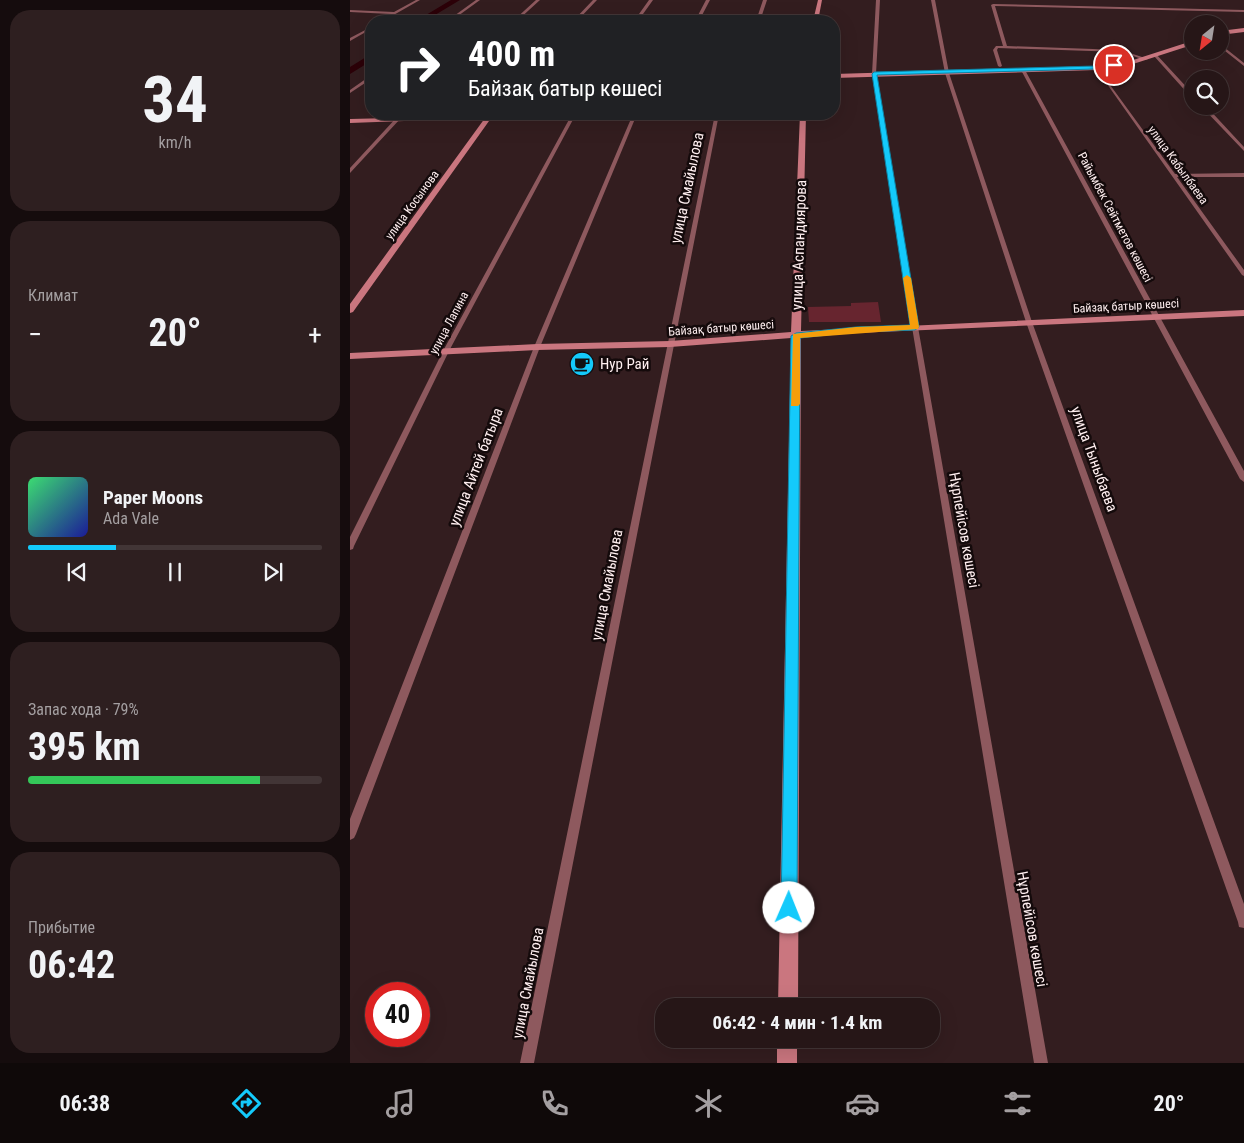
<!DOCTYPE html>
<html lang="ru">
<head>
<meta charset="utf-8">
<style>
  :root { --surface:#261617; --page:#2e1f20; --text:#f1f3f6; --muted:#a49fa1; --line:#423536; --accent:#14cafb }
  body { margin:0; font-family:"Roboto Condensed",sans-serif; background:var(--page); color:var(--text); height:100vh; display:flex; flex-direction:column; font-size:19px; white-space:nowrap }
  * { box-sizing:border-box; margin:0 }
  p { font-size:16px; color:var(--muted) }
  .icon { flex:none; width:28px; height:28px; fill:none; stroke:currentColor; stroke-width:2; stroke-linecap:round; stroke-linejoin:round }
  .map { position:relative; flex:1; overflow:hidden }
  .sheet { display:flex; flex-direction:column; gap:10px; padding:10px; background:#150c0d; width:350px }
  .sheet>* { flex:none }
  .banner { position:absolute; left:15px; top:15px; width:475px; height:105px; border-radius:20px; box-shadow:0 5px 20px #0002,0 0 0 1px var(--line); background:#202124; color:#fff; overflow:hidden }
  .needle { width:32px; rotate:210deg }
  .controls { position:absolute; left:834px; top:15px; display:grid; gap:10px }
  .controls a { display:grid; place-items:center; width:45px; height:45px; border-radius:50%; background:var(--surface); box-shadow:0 5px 20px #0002,0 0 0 1px var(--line); font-size:25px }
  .speed { position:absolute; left:15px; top:982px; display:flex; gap:10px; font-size:25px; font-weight:700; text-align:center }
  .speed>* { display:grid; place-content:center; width:65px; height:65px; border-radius:50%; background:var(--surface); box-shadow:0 5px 20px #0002,0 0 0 1px var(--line); line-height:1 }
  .speed .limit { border:8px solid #d22; background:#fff; color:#111 }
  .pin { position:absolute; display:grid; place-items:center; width:42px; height:42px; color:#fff; margin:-21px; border:2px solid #fff; border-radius:50%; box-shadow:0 1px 5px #0007 }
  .me { position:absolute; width:55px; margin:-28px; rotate:1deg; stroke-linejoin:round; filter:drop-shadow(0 0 4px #0008) }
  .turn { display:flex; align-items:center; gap:18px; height:105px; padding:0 20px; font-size:22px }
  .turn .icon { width:65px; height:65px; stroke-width:2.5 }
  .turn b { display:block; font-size:35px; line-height:42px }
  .big { font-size:38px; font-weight:700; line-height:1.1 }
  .sheet .tile { flex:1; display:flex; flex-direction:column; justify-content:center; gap:8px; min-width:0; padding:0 18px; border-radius:20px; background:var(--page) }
  .sheet .dial { align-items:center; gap:0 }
  .dial b { font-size:65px; line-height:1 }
  .song { display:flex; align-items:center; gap:15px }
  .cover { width:60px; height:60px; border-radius:8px; background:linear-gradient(135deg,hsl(140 70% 55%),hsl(240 70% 35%)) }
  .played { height:5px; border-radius:2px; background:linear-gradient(90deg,var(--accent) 30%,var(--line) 30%) }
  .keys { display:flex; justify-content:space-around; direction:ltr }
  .heat { display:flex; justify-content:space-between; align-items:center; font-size:28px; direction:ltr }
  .charge { height:8px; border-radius:4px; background:linear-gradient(90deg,#34c759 79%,var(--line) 0) }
  .trip { position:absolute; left:305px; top:998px; width:285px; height:50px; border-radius:20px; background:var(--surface); box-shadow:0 5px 20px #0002,0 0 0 1px var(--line); font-weight:700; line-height:50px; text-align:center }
  .dock { display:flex; height:80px; justify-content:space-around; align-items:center; background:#0f0909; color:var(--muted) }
  .dock .icon { width:35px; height:35px }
  .dock .selected { color:var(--accent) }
  .dock b { font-size:22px; color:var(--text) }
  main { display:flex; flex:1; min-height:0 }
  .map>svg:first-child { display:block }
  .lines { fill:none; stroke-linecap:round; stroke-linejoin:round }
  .river { fill:#2c0008; fill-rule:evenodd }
  .building { fill:#67252f }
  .street { fill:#8e595e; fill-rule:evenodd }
  .secondary { fill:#ca767f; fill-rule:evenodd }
  .route { fill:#14cafb; stroke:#0d83a3 }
  .slow { fill:#f59e0b }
  .labels { text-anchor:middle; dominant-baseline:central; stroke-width:5; stroke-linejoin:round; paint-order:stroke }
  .far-street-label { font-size:12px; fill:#ffeff0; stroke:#140a0b }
  .street-label { font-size:15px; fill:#ffeff0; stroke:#140a0b }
  .poi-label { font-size:15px; fill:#ffeff0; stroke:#140a0b; text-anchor:start }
</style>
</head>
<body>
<main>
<section class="sheet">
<div class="tile dial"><b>34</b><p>km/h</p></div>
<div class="tile"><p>Климат</p>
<div class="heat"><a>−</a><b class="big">20°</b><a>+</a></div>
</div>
<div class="tile">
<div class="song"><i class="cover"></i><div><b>Paper Moons</b><p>Ada Vale</p></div></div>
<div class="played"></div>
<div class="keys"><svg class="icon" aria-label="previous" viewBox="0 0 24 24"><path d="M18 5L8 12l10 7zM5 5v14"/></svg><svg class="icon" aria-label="pause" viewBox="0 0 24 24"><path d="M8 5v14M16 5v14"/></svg><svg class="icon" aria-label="next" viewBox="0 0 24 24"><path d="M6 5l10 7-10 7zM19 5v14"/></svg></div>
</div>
<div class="tile"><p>Запас хода · 79%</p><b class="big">395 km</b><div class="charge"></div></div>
<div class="tile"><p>Прибытие</p><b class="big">06:42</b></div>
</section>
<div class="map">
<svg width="894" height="1063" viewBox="0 0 894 1063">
  <rect width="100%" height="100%" fill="#331d1f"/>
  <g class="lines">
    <path class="river" d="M101 0H110L75 21H66Z
      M21 54V61L0 74V67Z"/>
  </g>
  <path class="building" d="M528 302 531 322H459L458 307 501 306V303Z"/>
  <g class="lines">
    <path class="street" d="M66 0H70L33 21H29L41 14 0 12V10L44 12Z
      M126 0H130L101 21H97Z
      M186 0H190L167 21H163Z
      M243 0H247L227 21H223Z
      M299 0H303L288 21H284Z
      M356 0H360L349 21H345Z
      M413 0H417L410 21H406Z
      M526 0H530L526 74 568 327 698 1063H684L562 327 522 74Z
      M581 0H585L599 73 682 322 894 904V928L889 927 888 922 676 322 595 73Z
      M643 4 894 10V12L645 6 657 46 771 50 798 59 795 60 771 52 648 48 647 50 652 66 650 67 648 66 643 50 646 46H653L641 5Z
      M21 27V29L0 41V38Z
      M870 44 894 63V66L870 47Z
      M804 54H806L842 93V96H840L804 56Z
      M745 67H747L825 174 894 173V177H827L894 270V276L892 275Z
      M673 69 675 70 894 471V482L890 479 671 70Z
      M20 76H21V79L0 93V90Z
      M851 106H856L894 147V151Z
      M61 114H65L60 120H56V118Z
      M222 114H226L99 351 4 546 3 549 0 550V537L93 351Z
      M283 114H287L190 347 6 834 4 838 0 840V819L184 347Z
      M365 114H369L184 1063H170Z
      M47 117 51 118 0 173V168Z"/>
    <path class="secondary" d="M468 0H472L468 21H463Z
      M894 28V32L870 35V31Z
      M842 41V45L783 64 746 70 484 78V74L746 66 780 61Z
      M140 114 148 115 139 121 3 312 0 313V304L135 118 0 123V119L121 116Z
      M450 114H456L451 331 894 310V316L506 333 451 337 448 1006H428L441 338 320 347 187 350 0 359V353L187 344 320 341 441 332Z
      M427 1039H447V1063H427Z"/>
  </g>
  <path class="route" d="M764 64 766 66 746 69 527 75 569 327 565 330 506 332 450 338 447 908 445 913 439 916 433 913 431 908 441 336 446 333 506 327 560 325 522 74 524 72 746 66Z"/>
  <path class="slow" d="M557 275 561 278 569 327 568 329 450 338V404L448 406H441L443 334 506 327 560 325 553 278Z"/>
  <defs>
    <g id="cafe-disc" transform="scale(1.25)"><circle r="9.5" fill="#14cafb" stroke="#140a0b"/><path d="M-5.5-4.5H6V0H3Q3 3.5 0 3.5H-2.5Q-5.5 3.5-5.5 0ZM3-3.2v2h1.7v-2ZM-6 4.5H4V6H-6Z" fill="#111"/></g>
  </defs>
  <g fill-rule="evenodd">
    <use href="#cafe-disc" x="232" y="364"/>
  </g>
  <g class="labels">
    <g class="far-street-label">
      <text transform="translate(828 165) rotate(54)">улица Кабылбаева</text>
      <text transform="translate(62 205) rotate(-54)">улица Косынова</text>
      <text transform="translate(765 217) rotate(62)">Райымбек Сейтметов көшесі</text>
      <text transform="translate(776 306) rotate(-3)">Байзақ батыр көшесі</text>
      <text transform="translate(99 323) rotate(-62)">улица Лапина</text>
      <text transform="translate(371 328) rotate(-4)">Байзақ батыр көшесі</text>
    </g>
    <g class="street-label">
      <text transform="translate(337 188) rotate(-78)">улица Смайылова</text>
      <text transform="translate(449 245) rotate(-88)">улица Аспандиярова</text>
      <text transform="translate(744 459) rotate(70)">улица Тыныбаева</text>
      <text transform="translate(126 467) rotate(-69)">улица Айтей батыра</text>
      <text transform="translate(614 530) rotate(80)">Нұрпейісов көшесі</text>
      <text transform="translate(257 585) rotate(-79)">улица Смайылова</text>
      <text transform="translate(682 929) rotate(80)">Нұрпейісов көшесі</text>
      <text transform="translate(178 983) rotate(-79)">улица Смайылова</text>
    </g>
    <g class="poi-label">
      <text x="250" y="364">Нур Рай</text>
    </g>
  </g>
</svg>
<div class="controls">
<a><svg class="needle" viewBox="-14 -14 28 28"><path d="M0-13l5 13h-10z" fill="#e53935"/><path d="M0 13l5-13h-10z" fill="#a49fa1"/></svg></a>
<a><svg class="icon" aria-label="search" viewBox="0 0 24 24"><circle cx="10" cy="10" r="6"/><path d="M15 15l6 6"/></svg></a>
</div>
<div class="speed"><div class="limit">40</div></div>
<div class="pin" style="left:764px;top:65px;background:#d93025"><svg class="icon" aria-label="arrive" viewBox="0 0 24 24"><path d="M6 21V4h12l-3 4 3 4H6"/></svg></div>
<svg class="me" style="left:439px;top:908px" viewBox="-20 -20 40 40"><circle r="19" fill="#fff"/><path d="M0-13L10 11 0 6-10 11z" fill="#14cafb"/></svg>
<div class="trip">06:42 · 4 мин · 1.4 km</div>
<div class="banner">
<div class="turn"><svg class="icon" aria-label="right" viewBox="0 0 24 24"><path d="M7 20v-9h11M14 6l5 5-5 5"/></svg><div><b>400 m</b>Байзақ батыр көшесі</div></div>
</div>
</div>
</main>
<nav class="dock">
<b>06:38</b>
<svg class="icon selected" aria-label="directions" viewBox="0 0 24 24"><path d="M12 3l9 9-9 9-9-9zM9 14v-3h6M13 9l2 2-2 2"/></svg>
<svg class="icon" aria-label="music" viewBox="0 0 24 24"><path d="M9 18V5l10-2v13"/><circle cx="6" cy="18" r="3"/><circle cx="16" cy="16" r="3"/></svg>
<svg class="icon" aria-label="phone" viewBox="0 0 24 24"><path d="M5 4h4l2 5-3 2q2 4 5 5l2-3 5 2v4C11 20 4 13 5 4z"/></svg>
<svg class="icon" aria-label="climate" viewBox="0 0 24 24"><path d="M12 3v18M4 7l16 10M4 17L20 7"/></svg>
<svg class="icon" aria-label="car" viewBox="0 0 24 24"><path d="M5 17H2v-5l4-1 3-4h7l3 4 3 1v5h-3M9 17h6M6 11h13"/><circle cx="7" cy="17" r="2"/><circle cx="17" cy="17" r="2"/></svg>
<svg class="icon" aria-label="filters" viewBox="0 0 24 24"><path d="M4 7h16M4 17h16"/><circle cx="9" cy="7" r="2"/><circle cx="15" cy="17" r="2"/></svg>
<b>20°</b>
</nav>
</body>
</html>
